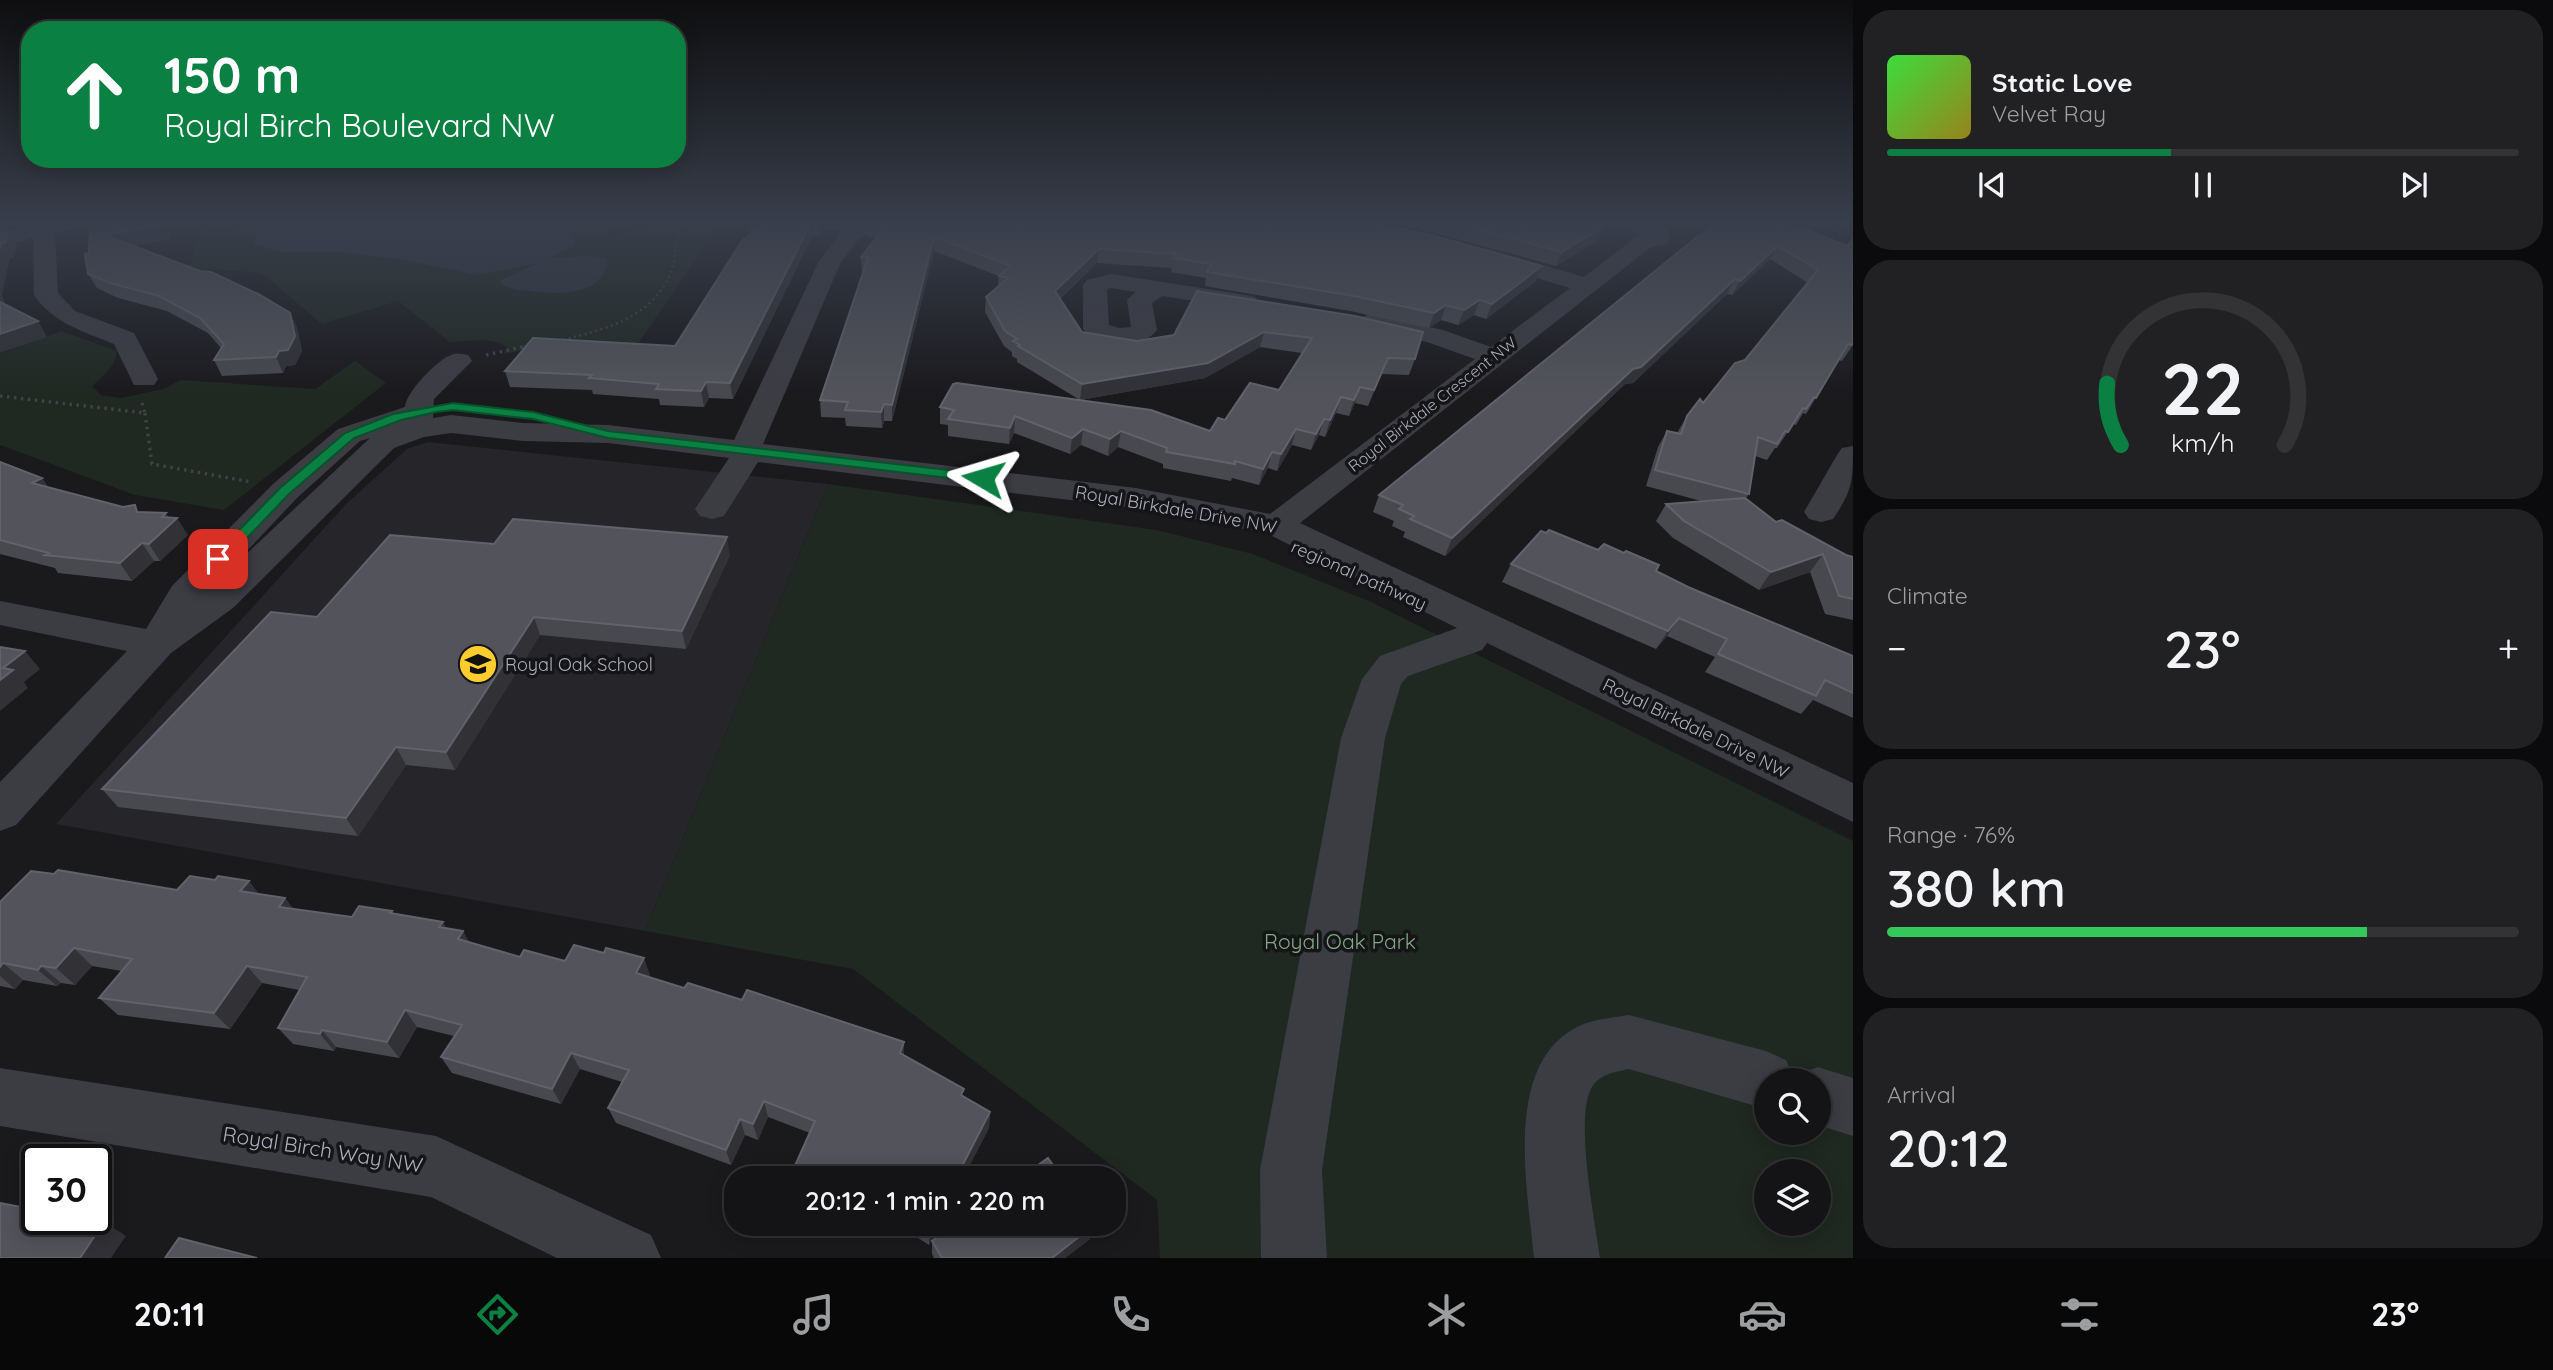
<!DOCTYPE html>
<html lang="en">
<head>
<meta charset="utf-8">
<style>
  :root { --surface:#141315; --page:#212022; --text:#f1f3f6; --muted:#9d9ea0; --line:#333234; --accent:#0b8043 }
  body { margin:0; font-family:Quicksand,sans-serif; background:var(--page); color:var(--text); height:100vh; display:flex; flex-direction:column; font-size:26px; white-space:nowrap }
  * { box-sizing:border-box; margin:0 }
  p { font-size:23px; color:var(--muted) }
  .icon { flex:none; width:38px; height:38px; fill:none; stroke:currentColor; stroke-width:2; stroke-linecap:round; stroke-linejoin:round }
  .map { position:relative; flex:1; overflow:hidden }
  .panel { display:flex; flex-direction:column; gap:10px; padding:10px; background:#0b0a0c; width:700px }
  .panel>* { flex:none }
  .guide { position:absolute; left:21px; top:21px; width:665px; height:147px; border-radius:28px; box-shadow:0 4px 18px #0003,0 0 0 2px var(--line); background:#0b8043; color:#fff; overflow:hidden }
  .controls { position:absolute; left:1754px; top:1068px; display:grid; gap:14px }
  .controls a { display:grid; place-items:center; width:77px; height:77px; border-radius:50%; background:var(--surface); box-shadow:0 4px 18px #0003,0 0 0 2px var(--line); font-size:35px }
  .speed { position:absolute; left:21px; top:1144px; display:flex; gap:14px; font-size:35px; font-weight:700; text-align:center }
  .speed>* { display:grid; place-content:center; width:91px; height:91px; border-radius:50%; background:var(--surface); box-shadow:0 4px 18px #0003,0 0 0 2px var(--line); line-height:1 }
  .speed .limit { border:4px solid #111; border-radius:10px; background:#fff; color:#111 }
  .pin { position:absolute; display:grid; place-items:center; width:60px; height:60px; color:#fff; margin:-30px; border-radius:14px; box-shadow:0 4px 10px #0006 }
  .me { position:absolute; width:77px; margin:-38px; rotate:277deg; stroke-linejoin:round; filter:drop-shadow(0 0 5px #0008) }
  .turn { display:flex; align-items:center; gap:24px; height:147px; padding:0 28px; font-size:32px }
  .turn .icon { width:91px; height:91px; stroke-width:2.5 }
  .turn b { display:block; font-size:49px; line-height:60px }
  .big { font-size:52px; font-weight:600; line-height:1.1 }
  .panel .tile { flex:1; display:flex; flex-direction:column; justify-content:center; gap:10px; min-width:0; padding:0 24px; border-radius:28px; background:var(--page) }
  .panel .dial { align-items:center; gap:0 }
  .dial svg { height:182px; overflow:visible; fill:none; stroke:var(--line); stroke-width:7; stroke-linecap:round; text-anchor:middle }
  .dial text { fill:var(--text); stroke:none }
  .song { display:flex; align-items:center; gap:21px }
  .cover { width:84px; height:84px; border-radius:10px; background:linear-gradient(135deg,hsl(120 70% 55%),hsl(50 70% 35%)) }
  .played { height:7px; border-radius:4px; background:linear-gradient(90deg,var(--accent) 45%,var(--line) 45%) }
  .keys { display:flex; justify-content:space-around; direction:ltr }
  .heat { display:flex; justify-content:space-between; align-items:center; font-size:38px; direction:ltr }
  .charge { height:10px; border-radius:5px; background:linear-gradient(90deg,#34c759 76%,var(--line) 0) }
  .trip { position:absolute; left:724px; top:1166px; width:402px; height:70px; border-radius:28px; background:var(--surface); box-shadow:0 4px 18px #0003,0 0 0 2px var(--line); font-weight:600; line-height:70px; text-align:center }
  .menu { display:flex; height:112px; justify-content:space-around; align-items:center; background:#080808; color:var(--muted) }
  .menu .icon { width:49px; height:49px }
  .menu .current { color:var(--accent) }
  .menu b { font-size:32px; color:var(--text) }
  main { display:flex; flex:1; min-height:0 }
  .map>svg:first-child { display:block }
  .built { fill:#262529 }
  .green { fill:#1f2821; fill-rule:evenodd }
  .water { fill:#2e3742 }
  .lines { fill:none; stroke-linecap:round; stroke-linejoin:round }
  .path-far1 { stroke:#404149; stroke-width:2.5; stroke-dasharray:2 3.5; stroke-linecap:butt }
  .path { stroke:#404149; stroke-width:3.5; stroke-dasharray:2.5 4.5; stroke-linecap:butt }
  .minor { fill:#3c3c43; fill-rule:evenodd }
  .wall { fill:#48494f }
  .shaded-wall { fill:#313136 }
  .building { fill:#53545b; stroke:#61626a; stroke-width:2 }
  .route { fill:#0b8043; stroke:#07532c; stroke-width:2 }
  .labels { text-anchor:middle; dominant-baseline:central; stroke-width:7; stroke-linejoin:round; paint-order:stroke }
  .far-street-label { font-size:16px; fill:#abaebd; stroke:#151417 }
  .street-label { font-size:18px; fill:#abaebd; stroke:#151417 }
  .poi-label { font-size:18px; fill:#abaebd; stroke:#151417; text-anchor:start }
  .near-park-label { font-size:21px; fill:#80a987; stroke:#151417 }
  .near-street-label { font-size:21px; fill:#abaebd; stroke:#151417 }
</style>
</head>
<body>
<main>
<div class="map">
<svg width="1853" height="1258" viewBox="0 0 1853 1258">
  <rect width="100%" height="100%" fill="#1a191c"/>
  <path class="built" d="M428 442 828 484 645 931 56 824 346 504 407 449Z"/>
  <path class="green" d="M256 220H620L603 239 668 220H723L638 344 572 341 504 354 507 347 497 342 482 340 450 342 398 301 322 324 262 273 190 267 202 222 217 235Z
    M61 331 117 351C115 367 104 376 92 386L101 395 120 398 163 389 181 380 315 389 355 361 386 383 224 510 135 495 0 445V354Z
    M828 484 1157 530 1253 554 1369 601 1853 841V1258H1160L1157 1200 853 969 645 931ZM1766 1080H1818V1132H1766ZM1766 1171H1818V1223H1766Z"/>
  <path class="water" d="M273 220H566L563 223 575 240 573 246 549 258 591 256 605 258 607 263C600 297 557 294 531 291 520 290 507 290 499 281L538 263 477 275 404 260 340 252H283L254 244 258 231Z"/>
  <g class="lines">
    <path class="path-far1" d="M1791 220 1853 235
      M558 341C603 330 652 319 671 272 677 256 674 239 683 224
      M524 347 532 345"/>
    <path class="path" d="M486 355 532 345
      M0 396 145 413 141 400
      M145 413 152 464 252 482"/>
    <path class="minor" d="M56 220H96L93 224 55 233 58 293 75 311 134 333 158 379 154 385H134L114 344C83 331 54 324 34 295L33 238 0 246V232Z
      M862 220H889L858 240 840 264 763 444 1136 488 1270 514 1475 359 1427 342 1362 327 1358 322 1362 317 1371 314 1443 330 1491 347 1570 288 1480 261 1477 256 1480 251 1488 249 1584 277 1636 237 1645 235 1602 224 1599 220H1636L1666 227 1670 239 1667 244 1651 247 1300 523 1853 783V822L1487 643 1482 650 1408 676 1401 684 1385 738 1322 1170 1327 1258H1261L1260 1170 1341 738 1362 679 1380 656 1457 628 1266 533 1136 508 758 462 724 516 712 519 700 516 695 509 729 458 608 443 523 441 451 433 424 437 394 448 233 608 171 653 16 825 0 831V782L127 651 0 625V601L146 629 172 586 273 484 338 429 405 407C406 392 437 360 451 355 457 352 462 354 468 355L472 361 434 399 433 418 451 415 523 423 608 425 734 440 818 263 842 230ZM370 438 228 571 297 498 360 441Z
      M1111 274 1246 295 1255 297 1258 302 1255 307 1246 309 1162 296 1152 303 1157 330C1143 350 1097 348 1083 329V285L1087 280ZM1111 288 1135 292 1127 300 1131 327 1120 328 1109 325 1107 289Z
      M1853 446C1853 480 1853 490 1833 519L1821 522 1809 519 1804 512 1837 455 1842 448Z
      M1629 1015 1766 1051 1786 1060 1795 1080H1766V1109L1629 1069C1615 1072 1600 1074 1592 1087 1574 1116 1595 1222 1600 1258H1534C1528 1191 1502 1065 1577 1027 1593 1019 1611 1018 1629 1015Z
      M1818 1067 1853 1078V1136L1818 1125V1080H1796L1797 1075Z
      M0 1068 436 1136 651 1235 661 1258H557L431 1197 0 1126Z"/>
  </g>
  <path class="wall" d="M90 220 170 239 131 246 290 313 297 328 302 351 295 365 286 366 283 373 222 376 214 360 221 348 208 333 167 311 118 298 97 288 88 274Z
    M751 220H857L838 231 823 228 818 235 813 234 733 399 709 398 704 407 660 405 659 399 593 394 592 390 510 387 505 371 675 346 749 236 747 223Z
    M1362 220H1579L1605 226 1598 240 1556 266 1420 229Z
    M1683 220H1781L1848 246 1853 345 1842 361 1839 360 1806 414 1803 413 1796 425 1793 424 1777 448H1775L1767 460 1755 456 1749 494 1746 498 1776 522 1846 555 1853 557V620L1825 614 1810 572 1759 590 1673 538 1656 521 1666 504 1701 501 1646 486 1658 447 1667 431 1677 433 1687 416 1703 403 1745 360 1808 283 1770 259 1732 295 1727 294 1633 383 1625 384 1445 556 1403 537 1405 532 1392 526 1394 521 1373 512 1379 495 1713 224 1700 227Z
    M868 223 1536 281 1486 319 1474 315 1458 325 1441 320 1429 328 1350 311 1205 286 1206 278 1171 272 1172 268 1097 263 1060 299 1082 332 1137 341 1174 335 1197 291 1415 359 1409 375 1382 374 1368 406 1355 403 1349 416 1336 413 1325 437 1319 435 1311 450 1292 445 1277 471 1268 468 1259 485 1232 478 1231 481 1163 468V464L1118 447 1108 456 1081 445 1070 454 1014 433 1009 444 948 436V425L940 424V407L1210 431 1225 420 1279 390 1302 353 1260 347 1205 378 1080 400 1017 362V359L1012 356V352L1004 346 985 312 986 297 998 286 999 276 934 251 892 421H884L882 428 846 426 845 418 821 417 820 400 864 272H862L861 257 877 238 868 236Z
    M0 462 42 478 48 487 139 512 166 513 168 517 188 535 160 561H154L132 581 58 573 55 568 0 554Z
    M494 544 730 555 686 649 540 635 455 770 406 765 358 836 118 807 102 789 317 617Z
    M1598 550 1656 571 1688 587 1853 656V718L1813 700 1801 714 1705 672 1715 657 1667 636 1656 649 1502 582 1511 564Z
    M177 890 259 894 285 898 293 909 352 917 392 911 393 913 447 928 463 931 469 943 520 957 565 961 650 975 649 977 904 1056 964 1097 990 1112 989 1128 963 1178H795L793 1170 810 1133 768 1117 758 1140 745 1135 731 1165 616 1123 608 1108 622 1082 580 1069 561 1104 452 1073 441 1057 454 1036 417 1027 399 1058 336 1047 334 1051 293 1044 278 1028 299 990 262 983 230 1029 118 1015 99 998 122 971 92 966 75 985 61 983 57 986 23 980 15 989 0 986V902Z
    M895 1223H940L929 1245Z
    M1090 1239 1065 1258H934L932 1254V1241Z"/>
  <path class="shaded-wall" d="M0 220H44L0 231Z
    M162 220H168L170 239 111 249 104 235Z
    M818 220H823V228L818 235Z
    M837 220H857L838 231Z
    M1704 220H1717L1715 223 1700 227Z
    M812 221 813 234 733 399 730 383Z
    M1605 226 1598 240 1556 266 1562 252Z
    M8 231 17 245 14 257 10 258 2 294 9 317 0 303V249L1 244Z
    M934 237V251L892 421V405Z
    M1778 246 1770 259 1732 295 1740 281Z
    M1099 249 1097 263 1053 305 1055 291Z
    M1542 266 1536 281 1486 319 1492 304Z
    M1735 279 1727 294 1633 383 1625 384 1445 556 1452 538 1633 369Z
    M1480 300 1474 315 1458 325 1464 310Z
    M1446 305 1441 320 1429 328 1434 313Z
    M290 313 297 328 302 351 295 365 286 366 283 373 276 357Z
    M38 321 47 337 0 353V334Z
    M1264 332 1260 347 1205 378 1080 400 1082 384Z
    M1388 358 1382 374 1368 406 1374 390Z
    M706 382 709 398 704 407 701 391Z
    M1360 387 1355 403 1349 416 1354 400Z
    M1341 397 1336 413 1325 437 1330 420Z
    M884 404V421L882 428 881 412Z
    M1015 416 1014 433 1009 444 1010 428Z
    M1324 419 1319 435 1311 450 1316 434Z
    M1083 429 1081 445 1070 454 1072 438Z
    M1296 429 1292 445 1277 471 1281 454Z
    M1121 431 1118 447 1108 456 1110 439Z
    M1272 452 1268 468 1259 485 1263 469Z
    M42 478 53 495 32 483Z
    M166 513 172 523 177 518 188 535 160 561 149 544 162 517Z
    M727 537 730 555 686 649 682 631Z
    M142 543 154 561 132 581 120 563Z
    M1823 554 1810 572 1759 590 1771 572Z
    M534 617 540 635 455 770 446 752Z
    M1679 618 1667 636 1656 649 1668 631Z
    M25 651 40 669 24 682 28 688 0 711V680L3 668Z
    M396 747 406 765 358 836 346 818Z
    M249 881 263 899 240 891Z
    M285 898 298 915 279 907Z
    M443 922 453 939 439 927Z
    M463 931 473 948 458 939Z
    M74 948 92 966 75 985 56 968Z
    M644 958 650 975 643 990 636 973Z
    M3 963 23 980 15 989 0 976V967Z
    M41 966 61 983 57 986 38 970Z
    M247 966 262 983 230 1029 214 1013Z
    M405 1010 417 1027 399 1058 387 1042Z
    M322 1030 336 1047 334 1051 320 1034Z
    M904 1042V1059L900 1053Z
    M571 1053 580 1069 561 1104 552 1089Z
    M764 1101 768 1117 758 1140 753 1124Z
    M990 1112 989 1128 963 1178H956Z
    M740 1119 745 1135 731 1165 726 1150Z
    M104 1222 126 1236 111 1258H80Z
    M933 1223H940L929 1245V1231Z
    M1094 1225 1090 1239 1065 1258H1052Z"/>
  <path class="building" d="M90 220H162L163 225 104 235 200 271 211 272 260 295 290 313 295 336 288 350 279 351 276 357 214 360 224 344 200 318 159 296 110 283 88 274 85 254 89 253Z
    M751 220H818L817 221H812L730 383 706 382 701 391 656 389 659 384 589 378 592 375 505 371 533 338 675 346 742 241 763 224 747 223Z
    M872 220H1357L1428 234 1542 266 1492 304 1480 300 1464 310 1446 305 1434 313 1354 296 1207 272 1211 264 1173 258 1176 254 1099 249 1055 291 1082 332 1137 341 1174 335 1197 291 1355 316 1423 332 1415 359 1388 358 1374 390 1360 387 1354 400 1341 397 1330 420 1324 419 1316 434 1296 429 1281 454 1272 452 1263 469 1235 461V464L1166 452 1167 448 1121 431 1110 439 1083 429 1072 438 1015 416 1010 428 948 419 954 410 940 407 953 384 957 383 1151 410 1210 431 1218 418 1225 420 1250 383 1279 390 1312 338 1264 332 1208 363 1082 384 1018 346 1020 345 1013 341 1017 339 1005 331 986 297 1008 278 999 276 1011 266 934 237 892 405 884 404 881 412 845 410 848 402 820 400 868 258 861 257 886 226 868 223Z
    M1442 220H1579L1605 226 1562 252Z
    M1718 220H1781L1848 246 1853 238V345L1848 344 1816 398 1814 397 1806 409 1803 408 1788 432 1785 431 1777 444 1758 437 1749 494 1655 470 1667 431 1681 434 1687 416 1700 399 1703 403 1735 363 1745 360 1818 270 1778 246 1740 281 1735 279 1641 367 1633 369 1452 538 1410 519 1414 516 1399 509 1403 505 1379 495Z
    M8 231 5 243 1 244 0 249V233Z
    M0 302 38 321 0 334Z
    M0 462 42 478 32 483 123 507 135 505 137 512 166 513 162 517 177 518 149 544 142 543 120 563 45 555 49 553 0 540Z
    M1745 498 1776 522 1782 520 1846 555 1853 557V599L1839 596 1823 554 1771 572 1684 521 1666 504Z
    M513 519 727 537 682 631 534 617 446 752 396 747 346 818 102 789 271 612 317 617 390 535 494 544Z
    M1549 530 1598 550 1604 544 1624 553 1626 551 1659 565 1656 571 1688 587 1853 656V693L1825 680 1816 696 1718 654 1727 639 1679 618 1668 631 1511 564 1541 531 1546 533Z
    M0 647 25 651 3 668 13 670 0 680Z
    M58 870 177 890 190 876 215 880 218 876 249 881 240 891 285 898 279 907 352 917 359 906 392 911 390 913 443 922 439 927 463 931 458 939 520 957 524 950 565 961 574 945 604 953 606 948 644 958 636 973 684 988 688 983 742 1000 747 990 904 1042 900 1053 964 1089 961 1095 990 1112 956 1178H810L793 1170 815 1121 764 1101 753 1124 740 1119 726 1150 608 1108 629 1070 571 1053 552 1089 441 1057 462 1025 405 1010 387 1042 322 1030 320 1034 278 1028 307 977 247 966 214 1013 99 998 132 959 74 948 56 968 41 966 38 970 3 963 0 967V902L31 871 54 874Z
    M1048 1158 1062 1178H1020Z
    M0 1203 37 1210V1220H93L104 1222 80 1258H0Z
    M916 1223H933L929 1231Z
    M957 1223H1093L1094 1225 1052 1258H942L932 1241Z
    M179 1238 257 1258H165Z"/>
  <linearGradient id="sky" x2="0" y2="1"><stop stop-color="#0e0e0f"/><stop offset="0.56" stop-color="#383e4b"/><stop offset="1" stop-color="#383e4b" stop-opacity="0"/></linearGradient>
  <rect width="1853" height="396" fill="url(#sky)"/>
  <path class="route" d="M453 403 533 412 608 431 983 474 989 478 983 482 608 438 533 419 453 410 436 412 401 420 354 438 289 494 223 563H213L211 559 280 488 345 433 393 414Z"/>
  <defs>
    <g id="school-disc" transform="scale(2.0125)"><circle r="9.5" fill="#ffce2e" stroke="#151417"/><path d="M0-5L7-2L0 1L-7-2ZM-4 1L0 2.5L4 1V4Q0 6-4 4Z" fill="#111"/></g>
  </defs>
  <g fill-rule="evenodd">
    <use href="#school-disc" x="478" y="664"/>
  </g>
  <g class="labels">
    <g class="far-street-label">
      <text transform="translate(1432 404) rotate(-38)">Royal Birkdale Crescent NW</text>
    </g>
    <g class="street-label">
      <text transform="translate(1176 509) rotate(10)">Royal Birkdale Drive NW</text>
      <text transform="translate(1359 575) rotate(24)">regional pathway</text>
      <text transform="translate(1696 728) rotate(26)">Royal Birkdale Drive NW</text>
    </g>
    <g class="poi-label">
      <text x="505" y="664">Royal Oak School</text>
    </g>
    <g class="near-park-label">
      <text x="1340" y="941">Royal Oak Park</text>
    </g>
    <g class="near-street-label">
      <text transform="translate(323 1149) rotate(9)">Royal Birch Way NW</text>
    </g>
  </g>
</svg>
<div class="controls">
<a><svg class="icon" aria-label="search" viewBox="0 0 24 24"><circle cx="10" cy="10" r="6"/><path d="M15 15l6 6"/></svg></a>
<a><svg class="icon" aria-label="layers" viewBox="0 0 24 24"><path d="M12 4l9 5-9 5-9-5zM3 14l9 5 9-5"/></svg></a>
</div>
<div class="speed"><div class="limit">30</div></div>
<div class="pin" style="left:218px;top:559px;background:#d93025"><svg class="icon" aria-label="arrive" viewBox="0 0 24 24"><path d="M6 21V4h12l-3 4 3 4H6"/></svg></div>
<svg class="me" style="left:983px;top:478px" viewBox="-20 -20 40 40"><path d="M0-17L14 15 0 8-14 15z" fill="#0b8043" stroke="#fff" stroke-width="4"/></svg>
<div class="trip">20:12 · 1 min · 220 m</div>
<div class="guide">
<div class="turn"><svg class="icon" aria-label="ahead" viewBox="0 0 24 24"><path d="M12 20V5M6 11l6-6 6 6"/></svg><div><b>150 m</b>Royal Birch Boulevard NW</div></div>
</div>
</div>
<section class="panel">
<div class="tile">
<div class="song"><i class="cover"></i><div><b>Static Love</b><p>Velvet Ray</p></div></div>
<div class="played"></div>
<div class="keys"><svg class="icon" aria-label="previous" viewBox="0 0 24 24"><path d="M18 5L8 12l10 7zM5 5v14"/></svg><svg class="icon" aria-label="pause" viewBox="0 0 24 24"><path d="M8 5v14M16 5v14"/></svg><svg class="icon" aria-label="next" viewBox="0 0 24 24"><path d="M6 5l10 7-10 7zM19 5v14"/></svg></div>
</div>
<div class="tile dial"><svg viewBox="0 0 100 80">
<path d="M14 69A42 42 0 1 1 86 69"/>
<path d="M14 69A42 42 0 0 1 8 42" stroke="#0b8043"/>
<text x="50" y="56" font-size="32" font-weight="700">22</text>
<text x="50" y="72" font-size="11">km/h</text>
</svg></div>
<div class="tile"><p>Climate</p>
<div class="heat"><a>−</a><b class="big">23°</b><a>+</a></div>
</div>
<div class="tile"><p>Range · 76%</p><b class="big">380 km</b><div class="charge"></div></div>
<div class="tile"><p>Arrival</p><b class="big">20:12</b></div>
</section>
</main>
<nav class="menu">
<b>20:11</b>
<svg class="icon current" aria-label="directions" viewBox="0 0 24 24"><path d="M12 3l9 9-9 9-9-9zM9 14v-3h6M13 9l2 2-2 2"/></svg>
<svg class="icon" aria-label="music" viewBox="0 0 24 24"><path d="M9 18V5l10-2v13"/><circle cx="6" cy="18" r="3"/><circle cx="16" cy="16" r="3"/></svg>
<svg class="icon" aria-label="phone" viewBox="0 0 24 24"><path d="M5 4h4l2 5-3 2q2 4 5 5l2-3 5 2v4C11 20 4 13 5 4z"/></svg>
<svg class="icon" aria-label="climate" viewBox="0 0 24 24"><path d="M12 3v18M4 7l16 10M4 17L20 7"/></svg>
<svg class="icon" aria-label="car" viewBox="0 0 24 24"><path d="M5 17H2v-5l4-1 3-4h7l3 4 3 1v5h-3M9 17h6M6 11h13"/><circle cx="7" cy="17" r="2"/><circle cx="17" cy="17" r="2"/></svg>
<svg class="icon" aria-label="filters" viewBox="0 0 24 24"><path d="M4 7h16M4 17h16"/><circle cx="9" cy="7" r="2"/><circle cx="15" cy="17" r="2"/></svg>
<b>23°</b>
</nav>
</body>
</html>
